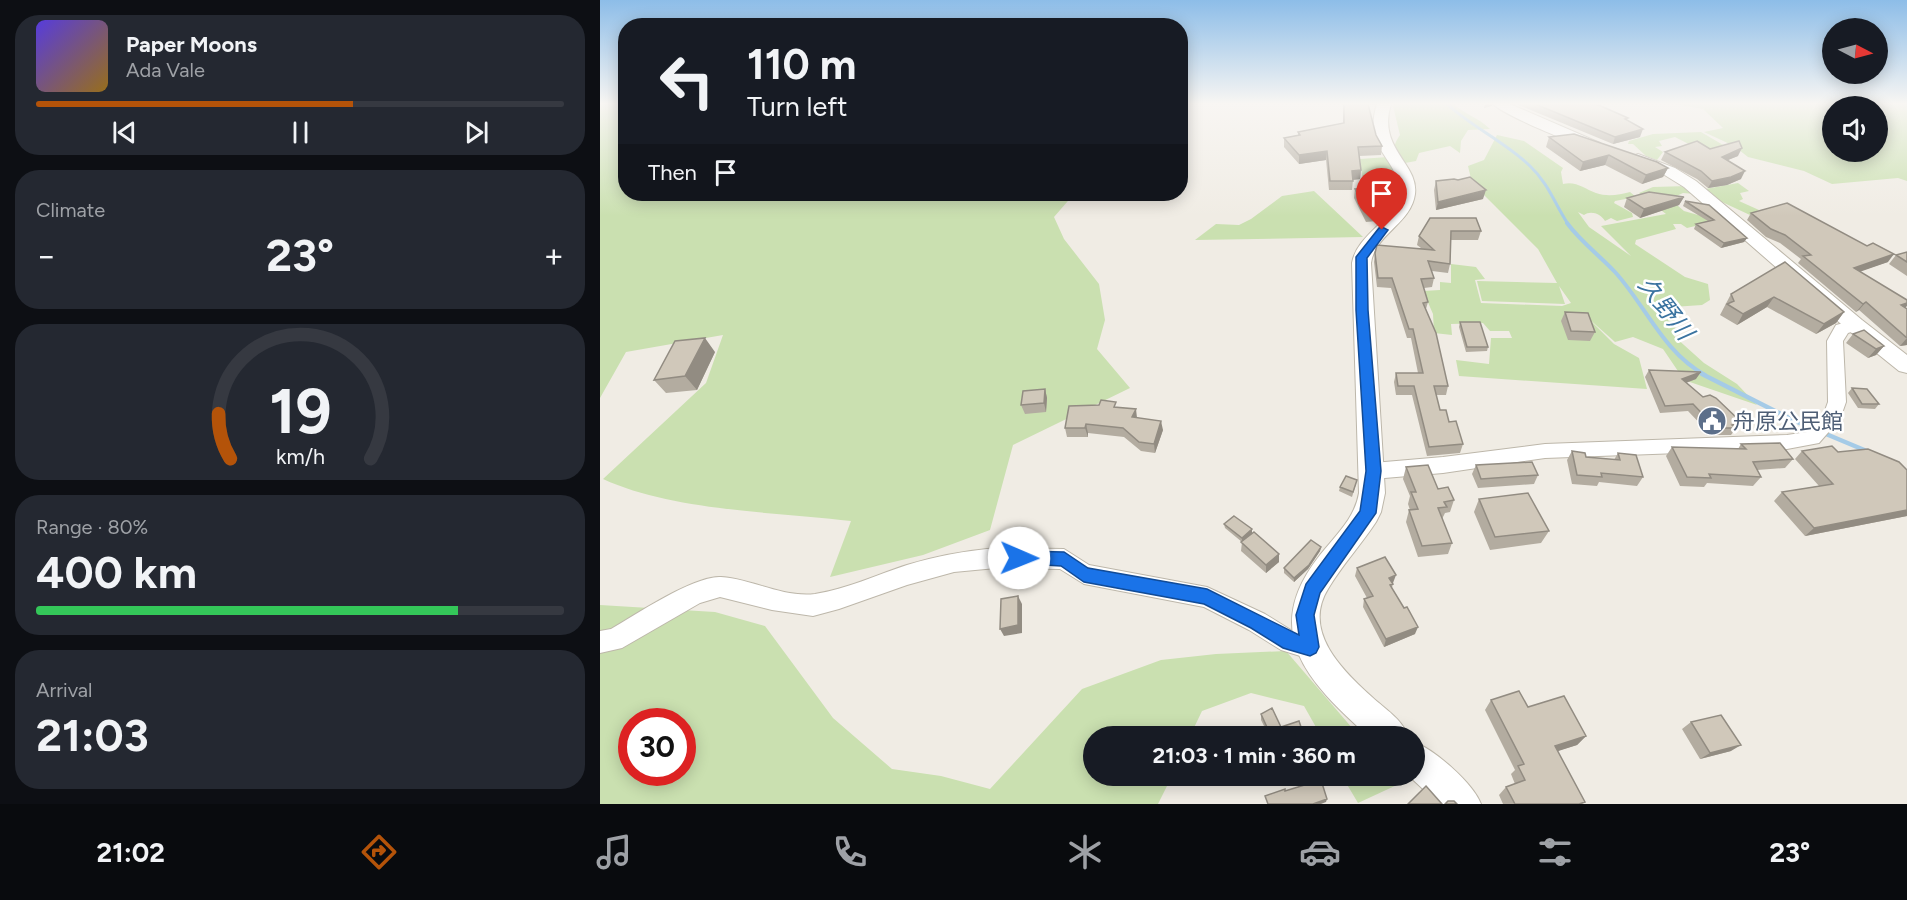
<!DOCTYPE html>
<html lang="en">
<head>
<meta charset="utf-8">
<style>
  :root { --surface:#171b24; --page:#242831; --text:#f1f3f6; --muted:#9ea1a6; --line:#363941; --accent:#b45309 }
  body { margin:0; font-family:Figtree,"Noto Sans JP",sans-serif; background:var(--page); color:var(--text); height:100vh; display:flex; flex-direction:column; font-size:22px; white-space:nowrap }
  * { box-sizing:border-box; margin:0 }
  p { font-size:20px; color:var(--muted) }
  .icon { flex:none; width:33px; height:33px; fill:none; stroke:currentColor; stroke-width:2; stroke-linecap:round; stroke-linejoin:round }
  .map { position:relative; flex:1; overflow:hidden }
  .details { display:flex; flex-direction:column; gap:15px; padding:15px; background:#0d0f14; width:600px }
  .details>* { flex:none }
  .guide { position:absolute; left:18px; top:18px; width:570px; height:183px; border-radius:24px; box-shadow:0 3px 15px #0003; background:#171b24; color:var(--text); overflow:hidden }
  .needle { width:39px; rotate:96deg }
  .fabs { position:absolute; left:1222px; top:18px; display:grid; gap:12px }
  .fabs a { display:grid; place-items:center; width:66px; height:66px; border-radius:50%; background:var(--surface); box-shadow:0 3px 15px #0003; font-size:30px }
  .speed { position:absolute; left:18px; top:708px; display:flex; gap:12px; font-size:30px; font-weight:700; text-align:center }
  .speed>* { display:grid; place-content:center; width:78px; height:78px; border-radius:50%; background:var(--surface); box-shadow:0 3px 15px #0003; line-height:1 }
  .speed .limit { border:9px solid #d22; background:#fff; color:#111 }
  .pin { position:absolute; display:grid; place-items:center; width:51px; height:51px; color:#fff; margin:-62px -26px; border-radius:50% 50% 50% 0; rotate:-45deg; box-shadow:0 0 6px #0007 }
  .pin .icon { rotate:45deg }
  .me { position:absolute; width:66px; margin:-33px; rotate:91deg; stroke-linejoin:round; filter:drop-shadow(0 0 4px #0008) }
  .turn { display:flex; align-items:center; gap:21px; height:126px; padding:0 30px; font-size:27px }
  .turn .icon { width:78px; height:78px; stroke-width:2.5 }
  .turn b { display:block; font-size:42px; line-height:51px }
  .then { display:flex; align-items:center; height:57px; padding:0 30px; background:#0003; gap:12px; font-size:22px }
  .big { font-size:45px; font-weight:700; line-height:1.1 }
  .details .widget { flex:1; display:flex; flex-direction:column; justify-content:center; gap:9px; min-width:0; padding:0 21px; border-radius:24px; background:var(--page) }
  .details .dial { align-items:center; gap:0 }
  .dial svg { height:156px; overflow:visible; fill:none; stroke:var(--line); stroke-width:7; stroke-linecap:round; text-anchor:middle }
  .dial text { fill:var(--text); stroke:none }
  .song { display:flex; align-items:center; gap:18px }
  .cover { width:72px; height:72px; border-radius:9px; background:linear-gradient(135deg,hsl(250 70% 55%),hsl(40 70% 35%)) }
  .played { height:6px; border-radius:3px; background:linear-gradient(90deg,var(--accent) 60%,var(--line) 60%) }
  .keys { display:flex; justify-content:space-around; direction:ltr }
  .heat { display:flex; justify-content:space-between; align-items:center; font-size:33px; direction:ltr }
  .charge { height:9px; border-radius:4px; background:linear-gradient(90deg,#34c759 80%,var(--line) 0) }
  .trip { position:absolute; left:483px; top:726px; width:342px; height:60px; border-radius:30px; background:var(--surface); box-shadow:0 3px 15px #0003; font-weight:700; line-height:60px; text-align:center }
  .tabs { display:flex; height:96px; justify-content:space-around; align-items:center; background:#090b0e; color:var(--muted) }
  .tabs .icon { width:42px; height:42px }
  .tabs .selected { color:var(--accent) }
  .tabs b { font-size:27px; color:var(--text) }
  main { display:flex; flex:1; min-height:0 }
  .map>svg:first-child { display:block }
  .green { fill:#cae0b0; fill-rule:evenodd }
  .lines { fill:none; stroke-linecap:round; stroke-linejoin:round }
  .stream-far2 { stroke:#a5cbe7; stroke-width:3 }
  .stream-far1 { stroke:#a5cbe7; stroke-width:4 }
  .stream { stroke:#a5cbe7; stroke-width:4.5 }
  .minor-casing { stroke:#bdb7aa; stroke-width:2 }
  .tertiary-casing { stroke:#bdb7aa; stroke-width:2 }
  .minor { fill:#fff; fill-rule:evenodd }
  .tertiary { fill:#fff; fill-rule:evenodd }
  .wall { fill:#b3aca0 }
  .shaded-wall { fill:#928c82 }
  .building { fill:#d0c8ba; stroke:#928c82; stroke-width:1.5 }
  .route { fill:#1a73e8; stroke:#114b97; stroke-width:1.5 }
  .labels { text-anchor:middle; dominant-baseline:central; stroke-width:5; stroke-linejoin:round; paint-order:stroke }
  .service-label { font-size:22px; fill:#4e5e75; stroke:#fff; text-anchor:start }
  .water-label { font-size:24px; font-style:italic; fill:#3a73a0; stroke:#fff }
</style>
</head>
<body>
<main>
<section class="details">
<div class="widget">
<div class="song"><i class="cover"></i><div><b>Paper Moons</b><p>Ada Vale</p></div></div>
<div class="played"></div>
<div class="keys"><svg class="icon" aria-label="previous" viewBox="0 0 24 24"><path d="M18 5L8 12l10 7zM5 5v14"/></svg><svg class="icon" aria-label="pause" viewBox="0 0 24 24"><path d="M8 5v14M16 5v14"/></svg><svg class="icon" aria-label="next" viewBox="0 0 24 24"><path d="M6 5l10 7-10 7zM19 5v14"/></svg></div>
</div>
<div class="widget"><p>Climate</p>
<div class="heat"><a>−</a><b class="big">23°</b><a>+</a></div>
</div>
<div class="widget dial"><svg viewBox="0 0 100 80">
<path d="M14 69A42 42 0 1 1 86 69"/>
<path d="M14 69A42 42 0 0 1 8 46" stroke="#b45309"/>
<text x="50" y="56" font-size="32" font-weight="700">19</text>
<text x="50" y="72" font-size="11">km/h</text>
</svg></div>
<div class="widget"><p>Range · 80%</p><b class="big">400 km</b><div class="charge"></div></div>
<div class="widget"><p>Arrival</p><b class="big">21:03</b></div>
</section>
<div class="map">
<svg width="1307" height="804" viewBox="0 0 1307 804">
  <rect width="100%" height="100%" fill="#f0ece4"/>
  <path class="green" d="M0 104H25L26 194H474L454 217 464 239 499 284 505 320 497 349 530 388 413 445 390 530 323 555 230 577 251 521C175 512 72 511 3 479L106 383 123 335 26 352 0 398Z
    M795 104H853C865 114 879 118 890 129L868 130 861 141 860 153 850 146 819 153 816 161 805 163 796 159C793 148 794 144 800 135L793 106Z
    M1075 104H1307V181L1298 178 1232 184 1204 171 1148 157 1134 146 1104 132 1123 128 1103 109ZM1233 106H1278V152H1233Z
    M1101 132 1130 149 1108 154 1075 137 1059 141 1062 146 1055 147 1063 152 1057 160 1046 156 1033 144H1028L1029 141 1053 134Z
    M897 135 924 141 963 168 961 172 963 184C977 181 984 189 996 193 1007 197 1019 195 1030 192L1036 197 1015 201 1014 203 1032 213 1033 217 1017 221 1011 218 1005 221C1001 214 991 210 984 215L978 212 989 227 1031 256 1001 226 1066 214 1039 193 1053 187 1088 186 1095 194 1083 193 1070 199 1084 211 1112 219V222L1087 228 1081 224H1073L1076 229 1036 240 1035 244 1085 277 1108 284 1110 300 1102 305 1073 307 1078 314 1074 336 1104 363 1137 384 1157 405 1084 380 1063 349 1033 337 1015 342 988 318 1014 344 1039 358 1047 389 859 376 856 360 889 364 891 338H912L909 331H890L883 323 851 324 852 335 834 333 833 314 823 291 840 290V282L851 283V264L876 267 885 279 875 280 881 303 962 306 971 303 959 286 965 304 882 301 877 281 957 283 938 249 872 183 868 166 884 160Z
    M788 157 804 192 764 191 760 159Z
    M1138 183 1149 191 1140 193 1143 199 1139 201 1159 210 1150 215 1122 202 1105 189Z
    M714 191 763 237 595 240 616 224 639 225 651 219 682 196Z
    M0 605 115 612 165 626 233 718 292 769 341 776 390 789 482 689 561 660 616 654 686 651 759 736H721L704 706 651 693 602 711 590 736H494V776H572L558 804H0ZM32 722H82V772H32Z
    M742 776H792L799 784 758 803Z"/>
  <g class="lines">
    <path class="stream-far2" d="M847 104C872 127 905 142 930 166 948 183 955 204 968 224"/>
    <path class="stream-far1" d="M967 223C981 242 999 255 1015 272 1046 306 1063 352 1105 375"/>
    <path class="stream" d="M1102 374 1195 421 1269 452"/>
    <g class="minor-casing">
      <path id="minor" d="M1255 320 1261 321 1263 325 1261 329 1248 333 1243 341 1246 402 1240 419 1219 443 1187 449 945 458 843 473 773 479 766 477 763 471 766 465 773 463 843 457 945 444 1187 435 1207 432 1223 416 1228 402 1227 341 1236 325Z
        M396 548 464 549 489 565 607 587 665 614 694 632 718 639 722 647 718 655 710 659 681 650 649 630 604 607 484 584 460 569 396 568 354 572 307 585 239 609 213 616 172 610 120 597 100 603 22 648 0 653V631L11 629C35 615 95 575 121 577 152 579 184 598 215 594 247 589 276 575 307 565 336 556 365 551 396 548Z"/>
    </g>
    <g class="tertiary-casing">
      <path id="tertiary" d="M777 104H791C777 149 819 163 815 194 811 224 775 234 771 263L785 493 781 512 776 522C761 545 742 565 728 589 702 631 742 670 772 697 785 709 802 719 808 736H768C708 682 659 632 720 555 736 535 755 518 759 493L752 263C757 233 799 218 799 191 799 158 762 150 777 104Z
        M893 104H910L1000 143 1002 146 1000 149C988 152 902 114 893 104Z
        M1038 154 1075 168 1096 181 1262 320 1307 355V373L1299 371 1248 330 1084 187 1063 174 1033 162 1030 159 1033 156Z
        M814 742C835 750 873 783 881 804H839L809 776H814Z"/>
    </g>
    <use href="#minor" class="minor"/>
    <use href="#tertiary" class="tertiary"/>
  </g>
  <path class="wall" d="M743 104H773V105L768 104 776 135 782 146 781 155 759 156 761 170 760 179 753 180 752 190H729L726 160 699 164 684 147V138L698 135V132L743 123Z
    M916 104H993L1027 120 1040 137 1013 144Z
    M949 137 1068 168 1063 177 1042 184 1005 165 980 171 946 147Z
    M1110 149 1138 156 1128 160 1141 179 1127 185 1108 188 1097 179 1061 160 1065 152Z
    M836 181 883 199 836 210 834 190Z
    M755 189 773 193 785 207 784 216 777 221 766 222 754 198Z
    M1084 197 1079 205 1040 218 1024 207 1027 198Z
    M1085 201 1147 238 1144 242 1121 248 1094 229 1096 224 1108 221 1083 206Z
    M1151 213 1288 262 1260 271 1305 308 1307 345 1300 346 1259 310 1256 312 1198 263 1201 259 1180 243 1166 237 1147 220Z
    M830 218 881 231 878 240H851L850 264 848 273 832 271 834 278 832 287 824 288 828 302 826 309 848 386 846 395H836L840 410 849 422 863 444 860 453 827 456 812 395H796L794 382 796 373H818L811 338H807L791 288 777 287 774 262 775 253 821 248 817 245 819 236Z
    M1307 252V276L1289 264 1296 255Z
    M1185 262 1244 312 1236 323 1216 334 1167 307 1137 325 1120 315 1131 294Z
    M965 312 995 332 990 341 968 340 961 321Z
    M860 322 888 347 887 351 866 352 859 327Z
    M1253 334 1284 346 1276 355 1268 358 1246 343Z
    M115 352 97 390 66 393 54 380Z
    M1049 370 1096 379 1086 383 1103 397 1141 422 1131 435H1116L1112 431 1108 432 1088 411 1060 413 1045 377Z
    M1252 388 1279 404 1275 409 1258 408 1248 393Z
    M445 389 447 398 446 412 425 414 421 405Z
    M517 407 563 430 555 453 541 451 524 437 488 433V437H467L465 428Z
    M1141 444 1193 459 1185 468 1157 470 1161 477 1153 486 1107 483 1104 487 1080 486 1066 456 1072 447 1138 449Z
    M972 451 986 457 1014 460 1018 453 1043 477 1037 486 999 482 997 486 972 484 967 460Z
    M1202 451 1238 452 1307 516 1205 536 1174 501 1182 492 1219 486 1195 459Z
    M876 465 938 475 934 484 878 488 872 474Z
    M806 467 854 500 850 512 845 513 842 519 852 543 848 554 818 557 806 522 809 510H810L808 504 810 496 803 479Z
    M756 484 752 497 739 491 740 487Z
    M879 499 949 531 941 543 890 550 874 512Z
    M624 524 652 529V533L679 562 666 573 641 551 642 542 625 528Z
    M721 547 720 551 708 569 694 582 684 573V568Z
    M757 568 793 583 792 588 815 634 784 647 763 607 764 599 767 598 755 576Z
    M891 700 928 707 986 736 977 745 957 751 985 802 982 804H903L899 795 906 787 915 784 911 774 915 770 885 710Z
    M661 714 681 727 704 736H669L661 720Z
    M1091 722 1131 751 1100 759 1082 729Z"/>
  <path class="shaded-wall" d="M885 104H893L892 106 884 108Z
    M1043 129 1040 137 1013 144 1015 137Z
    M1142 148 1138 156 1118 164 1122 157Z
    M727 151 726 160 699 164V155Z
    M1009 155 1005 165 980 171 983 162Z
    M1068 168 1063 177 1042 184 1046 175Z
    M761 170 760 179 751 180 752 171Z
    M1145 171 1141 179 1127 185 1108 188 1112 181Z
    M886 190 883 199 836 210 838 202Z
    M1084 197 1079 205 1040 218 1044 209Z
    M785 207 784 216 777 221 778 212Z
    M1147 238 1144 242 1121 248 1124 243Z
    M1294 254 1288 262 1248 276 1254 268Z
    M1174 297 1167 307 1137 325 1143 314Z
    M1266 302 1259 310 1256 312 1263 304Z
    M1307 303V306L1303 310 1301 305Z
    M1244 312 1236 323 1216 334 1224 324Z
    M105 338 115 352 97 390 85 376Z
    M1307 338V345L1300 346Z
    M1284 346 1276 355 1268 358 1276 349Z
    M1101 372 1096 379 1077 386 1082 379Z
    M445 389 447 398 446 412 444 403Z
    M536 409 537 418 532 417Z
    M561 421 563 430 555 453 554 444Z
    M1141 422 1136 430H1135L1136 428 1132 425Z
    M486 424 488 433V437L485 428Z
    M1117 424 1112 431 1108 432 1113 425Z
    M1307 510V516L1205 536 1214 528Z
    M652 529V533L642 543V538Z
    M721 547 720 551 708 569 694 582V578Z
    M679 554V562L666 573V565Z
    M796 575 793 583 787 586 789 578Z
    M418 596 422 604V633L404 636 400 629Z
    M818 627 815 634 784 647 786 639Z
    M986 736 977 745 946 755 955 746Z
    M1141 745 1131 751 1100 759 1110 753Z
    M727 799 726 802 721 804H713Z"/>
  <path class="building" d="M744 104H768L776 135 782 146 758 147 761 170 752 171 753 181H730L727 151 699 155 684 138 700 135 698 132 744 123Z
    M935 104H993L1001 106 1028 118 1025 119 1043 129 1015 137Z
    M974 134 1057 162 1068 168 1046 175 1009 155 983 162 949 137Z
    M1097 141 1110 149 1139 141 1142 148 1122 157 1145 171 1131 177 1112 181 1101 171 1065 152Z
    M870 177 886 190 838 202 836 181 854 179 858 180Z
    M769 188 773 193H780L785 207 778 212 768 213 755 189Z
    M1049 192 1084 197 1044 209 1027 198Z
    M1085 201 1109 205 1147 238 1124 243 1096 224 1114 220Z
    M1187 203 1267 246 1273 243 1294 254 1254 268 1307 300V303L1301 305 1307 309V338L1266 302 1263 304 1203 256 1211 255 1185 235 1171 229 1151 213Z
    M830 218H876L881 231H851L850 264 828 261 834 278 821 279 828 302 823 303 836 333 848 386H834L840 410H846L849 422 856 421 863 444 829 447 814 386H798L796 373H823L813 329H809L792 278H778L775 253 777 245 834 250 819 236Z
    M1307 252V262L1296 255Z
    M1185 262 1244 312 1224 324 1174 297 1143 314 1127 304 1134 301 1131 294Z
    M965 312 988 313 995 332 971 331Z
    M860 322H880L888 347H867Z
    M1264 330 1284 346 1276 349 1253 334Z
    M105 338 85 376 54 380 75 341Z
    M1049 370 1101 372 1082 379 1103 397 1110 395 1116 398 1141 422 1132 425 1136 428H1122L1117 424 1113 425 1093 404 1065 406Z
    M1252 388 1267 389 1279 404H1262Z
    M445 389 444 403 421 405 423 391Z
    M501 400 516 402 514 407 536 409 532 417 561 421 554 444 539 442 523 428 486 424 485 428H465L469 406 499 405Z
    M1180 443 1193 459 1153 462 1161 477 1109 474 1111 478 1087 477 1072 447 1146 449 1141 444Z
    M1232 446 1238 452 1268 449 1299 462 1307 470V510L1214 528 1182 492 1233 484 1202 451Z
    M972 451 985 453 986 457 1020 460 1018 453 1036 455 1043 477 1001 473 1002 477 977 475Z
    M932 462 938 475 881 479 876 465Z
    M828 465 838 489 848 487 854 500 844 502 847 507 838 508 852 543 822 546 809 510 818 509 811 492H816L806 467Z
    M746 476 757 480 753 492 740 487Z
    M928 493 949 531 895 537 879 499Z
    M634 516 652 529 642 538 624 524Z
    M654 532 679 554 666 565 641 542Z
    M711 540 721 547 709 565 694 578 684 568Z
    M785 557 796 575 789 578 793 584 790 585 804 608 807 607 818 627 786 639 764 599 773 596 757 568Z
    M418 596V625L400 629 401 599Z
    M919 691 928 707 964 696 986 736 955 746 985 802 979 804H915L906 787 925 780 918 766 924 764 891 700Z
    M672 708 681 727 699 721 704 736H671L661 714Z
    M1121 715 1141 745 1110 753 1091 722Z
    M721 780 727 799 713 804H668L665 796 685 789V791Z
    M826 786 842 804H808Z
    M848 801H854L857 804H845Z"/>
  <linearGradient id="sky" x2="0" y2="1"><stop stop-color="#8dbde8"/><stop offset="0.48" stop-color="#f8f6f3"/><stop offset="1" stop-color="#f8f6f3" stop-opacity="0"/></linearGradient>
  <rect width="1307" height="216" fill="url(#sky)"/>
  <path class="route" d="M782 227 788 230 767 258 768 310 781 471 776 513 720 593 714 615 719 647 716 653 710 656 683 648 651 628 604 604 484 582 461 566 413 563 411 558 413 553 419 551 464 552 488 568 607 589 699 635 696 615 706 584 760 511 766 471 756 310V257L779 228Z"/>
  <defs>
    <g id="civic-disc" transform="scale(1.5)"><circle r="9.5" fill="#5c6f8a" stroke="#fff"/><path d="M-.6-6.5H3V-4.5H.6V-3L4-1V1h2V6H-6V1h2V-1L-.6-3ZM-1.2 2.5V6h2.4V2.5Z" fill="#fff"/></g>
  </defs>
  <g fill-rule="evenodd">
    <use href="#civic-disc" x="1112" y="421"/>
  </g>
  <g class="labels">
    <g class="service-label">
      <text x="1133" y="421">舟原公民館</text>
    </g>
    <g class="water-label">
      <text transform="translate(1066 308) rotate(52)">久野川</text>
    </g>
  </g>
</svg>
<div class="fabs">
<a><svg class="needle" viewBox="-14 -14 28 28"><path d="M0-13l5 13h-10z" fill="#e53935"/><path d="M0 13l5-13h-10z" fill="#9ea1a6"/></svg></a>
<a><svg class="icon" aria-label="sound" viewBox="0 0 24 24"><path d="M4 9h4l5-4v14l-5-4H4zM17 9q2 3 0 6"/></svg></a>
</div>
<div class="speed"><div class="limit">30</div></div>
<div class="pin" style="left:782px;top:230px;background:#d93025"><svg class="icon" aria-label="arrive" viewBox="0 0 24 24"><path d="M6 21V4h12l-3 4 3 4H6"/></svg></div>
<svg class="me" style="left:419px;top:558px" viewBox="-20 -20 40 40"><circle r="19" fill="#fff"/><path d="M0-13L10 11 0 6-10 11z" fill="#1a73e8"/></svg>
<div class="trip">21:03 · 1 min · 360 m</div>
<div class="guide">
<div class="turn"><svg class="icon" aria-label="left" viewBox="0 0 24 24"><path d="M17 20v-9H6M10 6l-5 5 5 5"/></svg><div><b>110 m</b>Turn left</div></div>
<div class="then">Then<svg class="icon" aria-label="arrive" viewBox="0 0 24 24"><path d="M6 21V4h12l-3 4 3 4H6"/></svg></div>
</div>
</div>
</main>
<nav class="tabs">
<b>21:02</b>
<svg class="icon selected" aria-label="directions" viewBox="0 0 24 24"><path d="M12 3l9 9-9 9-9-9zM9 14v-3h6M13 9l2 2-2 2"/></svg>
<svg class="icon" aria-label="music" viewBox="0 0 24 24"><path d="M9 18V5l10-2v13"/><circle cx="6" cy="18" r="3"/><circle cx="16" cy="16" r="3"/></svg>
<svg class="icon" aria-label="phone" viewBox="0 0 24 24"><path d="M5 4h4l2 5-3 2q2 4 5 5l2-3 5 2v4C11 20 4 13 5 4z"/></svg>
<svg class="icon" aria-label="climate" viewBox="0 0 24 24"><path d="M12 3v18M4 7l16 10M4 17L20 7"/></svg>
<svg class="icon" aria-label="car" viewBox="0 0 24 24"><path d="M5 17H2v-5l4-1 3-4h7l3 4 3 1v5h-3M9 17h6M6 11h13"/><circle cx="7" cy="17" r="2"/><circle cx="17" cy="17" r="2"/></svg>
<svg class="icon" aria-label="filters" viewBox="0 0 24 24"><path d="M4 7h16M4 17h16"/><circle cx="9" cy="7" r="2"/><circle cx="15" cy="17" r="2"/></svg>
<b>23°</b>
</nav>
</body>
</html>
